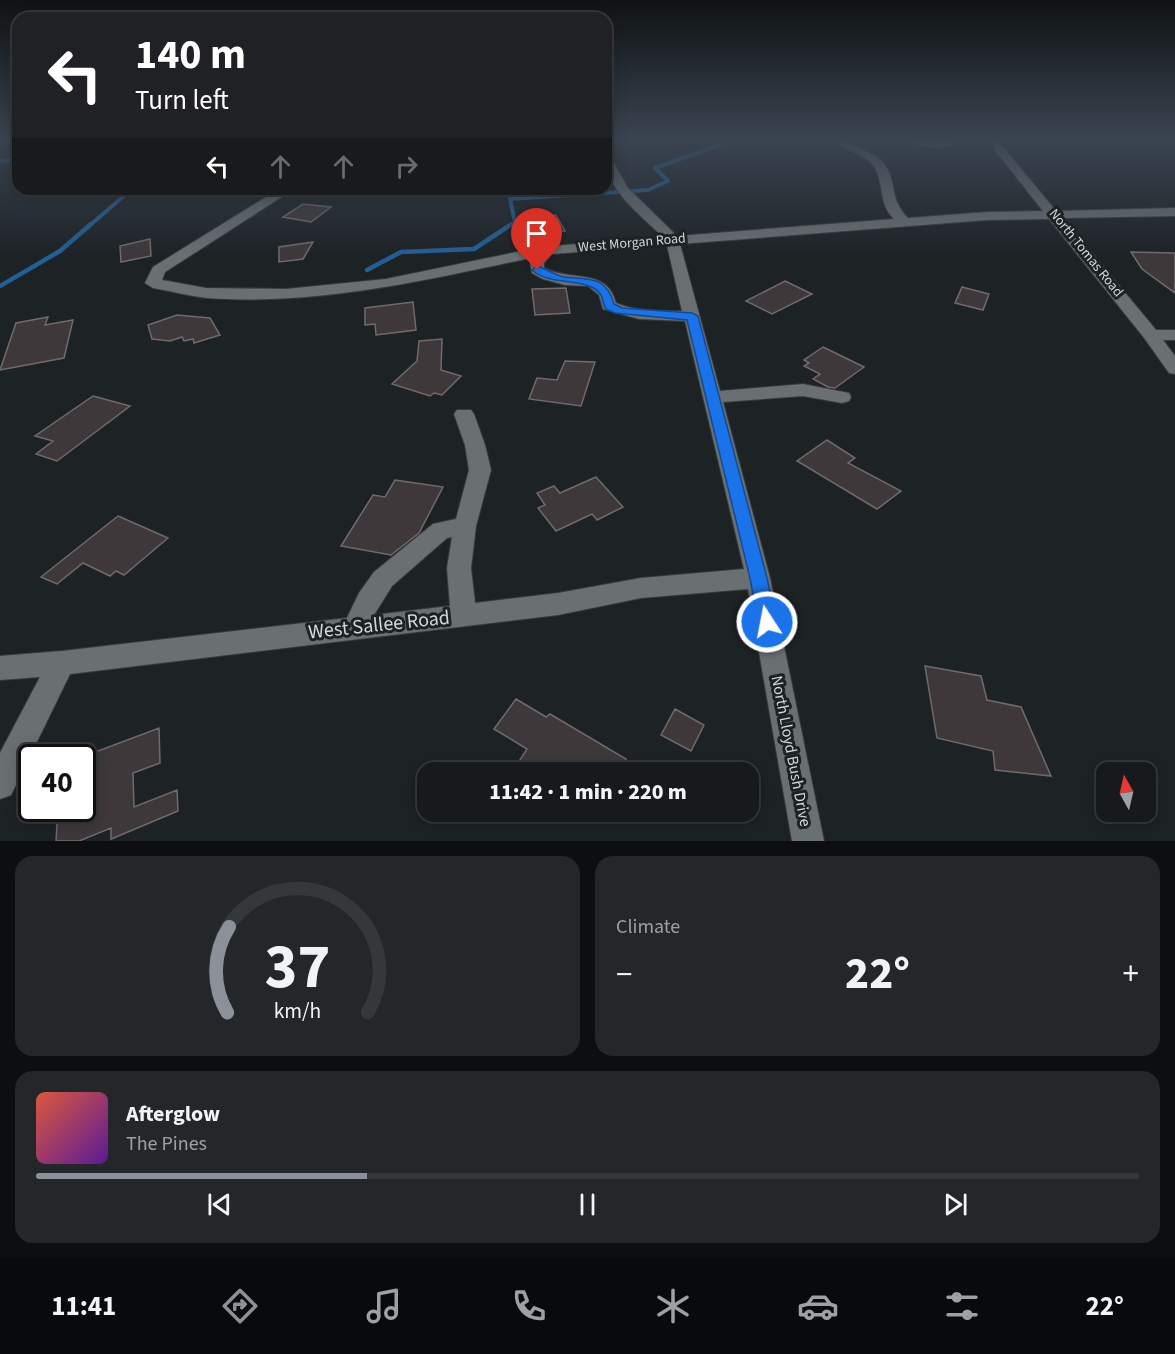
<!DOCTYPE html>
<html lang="en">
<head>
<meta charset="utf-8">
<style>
  :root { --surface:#161a1c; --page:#232729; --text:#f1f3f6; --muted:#9ea1a3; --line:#35383b; --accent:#8c9099 }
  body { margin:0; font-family:"Source Sans 3",sans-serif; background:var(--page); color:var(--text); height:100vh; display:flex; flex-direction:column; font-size:22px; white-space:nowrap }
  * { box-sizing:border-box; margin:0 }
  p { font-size:20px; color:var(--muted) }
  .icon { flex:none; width:33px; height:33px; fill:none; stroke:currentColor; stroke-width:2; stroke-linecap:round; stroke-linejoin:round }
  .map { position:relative; height:841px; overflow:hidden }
  .side { display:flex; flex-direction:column; gap:15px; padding:15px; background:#0c0e0f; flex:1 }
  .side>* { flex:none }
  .guide { position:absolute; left:12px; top:12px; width:600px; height:183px; border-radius:18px; box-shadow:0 3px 15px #0003,0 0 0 2px var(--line); background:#202124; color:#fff; overflow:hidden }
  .needle { width:39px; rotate:352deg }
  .tools { position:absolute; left:1096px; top:762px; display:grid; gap:12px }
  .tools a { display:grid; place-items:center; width:60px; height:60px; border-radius:12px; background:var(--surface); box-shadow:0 3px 15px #0003,0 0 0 2px var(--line); font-size:30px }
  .speed { position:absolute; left:18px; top:744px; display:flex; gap:12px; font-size:30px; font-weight:700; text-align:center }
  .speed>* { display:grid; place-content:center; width:78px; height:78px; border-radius:50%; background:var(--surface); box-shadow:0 3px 15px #0003,0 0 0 2px var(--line); line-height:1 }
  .speed .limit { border:3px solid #111; border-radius:9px; background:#fff; color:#111 }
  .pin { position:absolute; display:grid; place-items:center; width:51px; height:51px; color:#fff; margin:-62px -26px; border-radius:50% 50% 50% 0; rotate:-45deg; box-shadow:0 0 6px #0007 }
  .pin .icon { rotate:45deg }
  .me { position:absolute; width:66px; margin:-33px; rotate:349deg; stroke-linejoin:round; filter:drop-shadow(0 0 4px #0008) }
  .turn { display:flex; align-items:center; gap:21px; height:126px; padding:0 24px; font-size:27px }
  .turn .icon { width:78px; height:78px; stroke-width:2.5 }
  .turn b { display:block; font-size:42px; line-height:51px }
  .lanes { display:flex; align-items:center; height:57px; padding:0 24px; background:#0003; justify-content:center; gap:30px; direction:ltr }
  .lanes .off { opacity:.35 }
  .big { font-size:45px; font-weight:800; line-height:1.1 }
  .side .widget { flex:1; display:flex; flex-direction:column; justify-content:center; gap:9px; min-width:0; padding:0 21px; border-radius:18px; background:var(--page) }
  .side .dial { align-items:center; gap:0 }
  .dial svg { height:156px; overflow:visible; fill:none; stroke:var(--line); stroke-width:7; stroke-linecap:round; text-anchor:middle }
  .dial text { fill:var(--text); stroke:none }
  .song { display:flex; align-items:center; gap:18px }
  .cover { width:72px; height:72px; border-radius:9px; background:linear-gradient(135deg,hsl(10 70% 55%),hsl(270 70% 35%)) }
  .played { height:6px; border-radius:3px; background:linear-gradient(90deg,var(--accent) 30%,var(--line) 30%) }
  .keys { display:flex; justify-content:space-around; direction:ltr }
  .heat { display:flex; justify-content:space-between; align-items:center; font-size:33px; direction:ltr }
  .side .tiles { flex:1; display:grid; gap:15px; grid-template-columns:1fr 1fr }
  .widget:last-child { grid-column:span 2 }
  .trip { position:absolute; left:417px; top:762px; width:342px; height:60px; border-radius:18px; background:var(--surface); box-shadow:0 3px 15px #0003,0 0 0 2px var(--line); font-weight:800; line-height:60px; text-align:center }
  .menu { display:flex; height:96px; justify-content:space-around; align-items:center; background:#090a0b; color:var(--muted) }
  .menu .icon { width:42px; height:42px }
  .menu .on { color:var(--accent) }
  .menu b { font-size:27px; color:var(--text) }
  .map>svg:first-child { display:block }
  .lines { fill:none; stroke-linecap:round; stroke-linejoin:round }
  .stream-far1 { stroke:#235f95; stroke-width:4 }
  .stream { stroke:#235f95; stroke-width:4.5 }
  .building { fill:#3e383b; stroke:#706a6d; stroke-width:1.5 }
  .minor-casing { stroke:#393c3f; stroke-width:2 }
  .minor { fill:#6a6f72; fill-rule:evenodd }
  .route { fill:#1a73e8; stroke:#114b97; stroke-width:1.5 }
  .labels { text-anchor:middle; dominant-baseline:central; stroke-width:6; stroke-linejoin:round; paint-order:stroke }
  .far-street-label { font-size:14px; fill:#d4d7d9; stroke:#1d2225 }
  .street-label { font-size:16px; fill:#d4d7d9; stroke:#1d2225 }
  .near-street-label { font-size:20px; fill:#d4d7d9; stroke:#1d2225 }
</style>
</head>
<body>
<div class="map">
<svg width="1175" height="841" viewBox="0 0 1175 841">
  <rect width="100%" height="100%" fill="#1d2225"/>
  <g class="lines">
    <path class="stream-far1" d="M0 161 18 159
      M89 226 132 189
      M509 226 515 222 510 199 648 190 668 181 655 168 734 140"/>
    <path class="stream" d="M367 270 401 252 474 249 512 224
      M0 286 60 251 91 224"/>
  </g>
  <path class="building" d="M303 204 331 207 311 222 283 217Z
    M556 215 565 231 547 233 539 217Z
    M150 239 151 256 121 262 120 246Z
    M313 242 303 259 279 262V247Z
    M1131 252 1175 253V293L1142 269Z
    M785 281 812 294 772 314 746 301Z
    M962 287 989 294 983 310 955 303Z
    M566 288 570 313 535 315 532 289Z
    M413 302 416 330 376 335 375 324 365 325V308Z
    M177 315 210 318 220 335 194 343 193 339 184 341 182 337 170 341 152 339 148 325Z
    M48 317 45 325 73 320 64 358 0 370 16 323Z
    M442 339 441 370 461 376 442 395 434 393 430 396 392 384 417 361 419 341Z
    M823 347 864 367 835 388 828 387 813 379 820 374 804 366 809 363 804 360Z
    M565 361 595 362 581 406 529 399 537 378 557 380Z
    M93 396 130 406 57 461 36 454 53 441 35 436Z
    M827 440 855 458 848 463 901 491 877 509 797 461Z
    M596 477 623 507 597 520 592 514 556 531 538 508 545 505 537 493 554 486 560 493Z
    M395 480 443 487 419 533 391 555 341 546 373 495 385 497Z
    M118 516 168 538 124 575 116 571 110 576 83 563 57 584 41 577Z
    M925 666 981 676 987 700 1021 707 1051 776 995 770 993 751 937 738Z
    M516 699 546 717 550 714 626 759 618 772H525L516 766 527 749 494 729Z
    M675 709 704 725 691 751 661 735Z
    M159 728 160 763 133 773 134 807 177 790 178 811 111 839V828L79 841H56L58 808H82V774L90 771V754Z"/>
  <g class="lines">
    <g class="minor-casing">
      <path id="minor" d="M833 140C845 139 852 144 863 150 872 154 881 158 886 167 897 183 889 199 908 218L987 212 1043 211 987 140H997L1056 211 1175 208V216L1063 218 1156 330H1175V340H1163L1175 356V374L1169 373 1145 339 1049 219 987 220 680 244 720 391 803 384 849 393 851 397 849 401 842 403 803 396 723 402 770 578 824 841H792L748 589 641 598 558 615 70 674 11 795 0 799V753L40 677 0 680V656L62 651 347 618 359 593 374 572 433 524 456 519 469 470 465 445 454 414 457 410H471L474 414 485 445 491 470 476 526 471 568 475 603 558 593 641 578 744 569 685 321 639 319 603 309 599 295 588 286 565 285 543 279 532 273 530 263 535 257C427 280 319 306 207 298 189 296 171 291 153 288L145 283 153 267 279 189H294L165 272 162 280 206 288 286 289 386 279 541 247 663 237C640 214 606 191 606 156L612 159 627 187 677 236 894 219C879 204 884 187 876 170 870 155 844 151 833 140ZM667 245 682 311C660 311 637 312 616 303 607 267 570 282 544 268V263L552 254ZM452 537 447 568 450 606 374 615 392 586 447 538Z
        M907 140H961C948 150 920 149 907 140Z"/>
    </g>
    <use href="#minor" class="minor"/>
  </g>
  <linearGradient id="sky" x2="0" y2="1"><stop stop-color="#101314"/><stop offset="0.54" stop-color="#3a4451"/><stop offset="1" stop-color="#3a4451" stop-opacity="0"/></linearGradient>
  <rect width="1175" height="257" fill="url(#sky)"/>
  <path class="route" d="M537 266C547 269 554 275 564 277 589 280 606 275 614 304L622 308 692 313 698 316 767 578 776 622 773 627 767 630 760 627 758 622 750 578 687 320 615 313 606 309C603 305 603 299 601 295 589 276 550 287 532 270Z"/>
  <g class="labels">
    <g class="far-street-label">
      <text transform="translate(632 243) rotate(-5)">West Morgan Road</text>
      <text transform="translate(1086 253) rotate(51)">North Tomas Road</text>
    </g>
    <g class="street-label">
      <text transform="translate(791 751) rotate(79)">North Lloyd Bush Drive</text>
    </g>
    <g class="near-street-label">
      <text transform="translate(379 625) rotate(-6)">West Sallee Road</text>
    </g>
  </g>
</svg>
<div class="tools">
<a><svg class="needle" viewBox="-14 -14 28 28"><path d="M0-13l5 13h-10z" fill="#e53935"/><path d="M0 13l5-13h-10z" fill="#9ea1a3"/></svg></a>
</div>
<div class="speed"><div class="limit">40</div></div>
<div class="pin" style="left:537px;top:270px;background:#d93025"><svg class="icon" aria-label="arrive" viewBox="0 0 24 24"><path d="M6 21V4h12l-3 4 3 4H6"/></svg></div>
<svg class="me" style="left:767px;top:622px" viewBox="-20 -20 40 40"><circle r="17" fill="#1a73e8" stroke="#fff" stroke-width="3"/><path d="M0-11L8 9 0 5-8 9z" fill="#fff"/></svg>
<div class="trip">11:42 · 1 min · 220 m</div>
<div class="guide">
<div class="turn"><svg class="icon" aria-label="left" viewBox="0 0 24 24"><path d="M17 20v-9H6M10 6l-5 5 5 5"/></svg><div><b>140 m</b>Turn left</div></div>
<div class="lanes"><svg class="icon" aria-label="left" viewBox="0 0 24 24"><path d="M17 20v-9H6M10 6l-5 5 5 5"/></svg><svg class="icon off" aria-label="ahead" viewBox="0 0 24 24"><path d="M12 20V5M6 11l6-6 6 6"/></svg><svg class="icon off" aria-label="ahead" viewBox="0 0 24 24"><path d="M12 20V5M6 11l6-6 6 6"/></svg><svg class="icon off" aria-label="right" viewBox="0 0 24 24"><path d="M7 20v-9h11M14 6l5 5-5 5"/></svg></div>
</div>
</div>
<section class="side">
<div class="tiles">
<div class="widget dial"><svg viewBox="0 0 100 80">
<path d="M14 69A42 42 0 1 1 86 69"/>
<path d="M14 69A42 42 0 0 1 15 25" stroke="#8c9099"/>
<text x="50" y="56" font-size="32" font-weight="700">37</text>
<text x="50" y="72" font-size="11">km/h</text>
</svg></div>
<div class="widget"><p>Climate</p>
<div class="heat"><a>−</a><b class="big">22°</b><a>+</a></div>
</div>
<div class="widget">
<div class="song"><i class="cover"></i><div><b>Afterglow</b><p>The Pines</p></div></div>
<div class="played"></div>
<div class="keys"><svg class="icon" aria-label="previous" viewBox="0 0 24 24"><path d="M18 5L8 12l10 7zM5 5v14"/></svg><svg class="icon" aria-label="pause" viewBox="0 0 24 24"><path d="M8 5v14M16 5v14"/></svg><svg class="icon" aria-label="next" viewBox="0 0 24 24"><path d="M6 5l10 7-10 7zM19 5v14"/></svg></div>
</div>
</div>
</section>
<nav class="menu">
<b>11:41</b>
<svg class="icon on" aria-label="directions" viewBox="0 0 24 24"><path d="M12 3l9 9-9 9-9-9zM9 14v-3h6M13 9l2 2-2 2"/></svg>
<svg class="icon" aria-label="music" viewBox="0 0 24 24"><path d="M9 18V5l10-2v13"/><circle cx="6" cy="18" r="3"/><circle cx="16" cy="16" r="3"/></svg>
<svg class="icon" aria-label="phone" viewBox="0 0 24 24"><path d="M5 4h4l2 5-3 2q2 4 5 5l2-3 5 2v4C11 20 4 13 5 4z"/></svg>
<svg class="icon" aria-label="climate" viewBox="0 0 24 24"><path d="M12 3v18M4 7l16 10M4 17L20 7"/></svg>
<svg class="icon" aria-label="car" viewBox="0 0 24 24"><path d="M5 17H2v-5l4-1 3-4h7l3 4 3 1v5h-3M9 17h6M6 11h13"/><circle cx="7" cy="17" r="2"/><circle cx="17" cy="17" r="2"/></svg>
<svg class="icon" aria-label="filters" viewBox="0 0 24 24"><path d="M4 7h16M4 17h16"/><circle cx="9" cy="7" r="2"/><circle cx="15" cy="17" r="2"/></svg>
<b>22°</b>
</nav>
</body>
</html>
